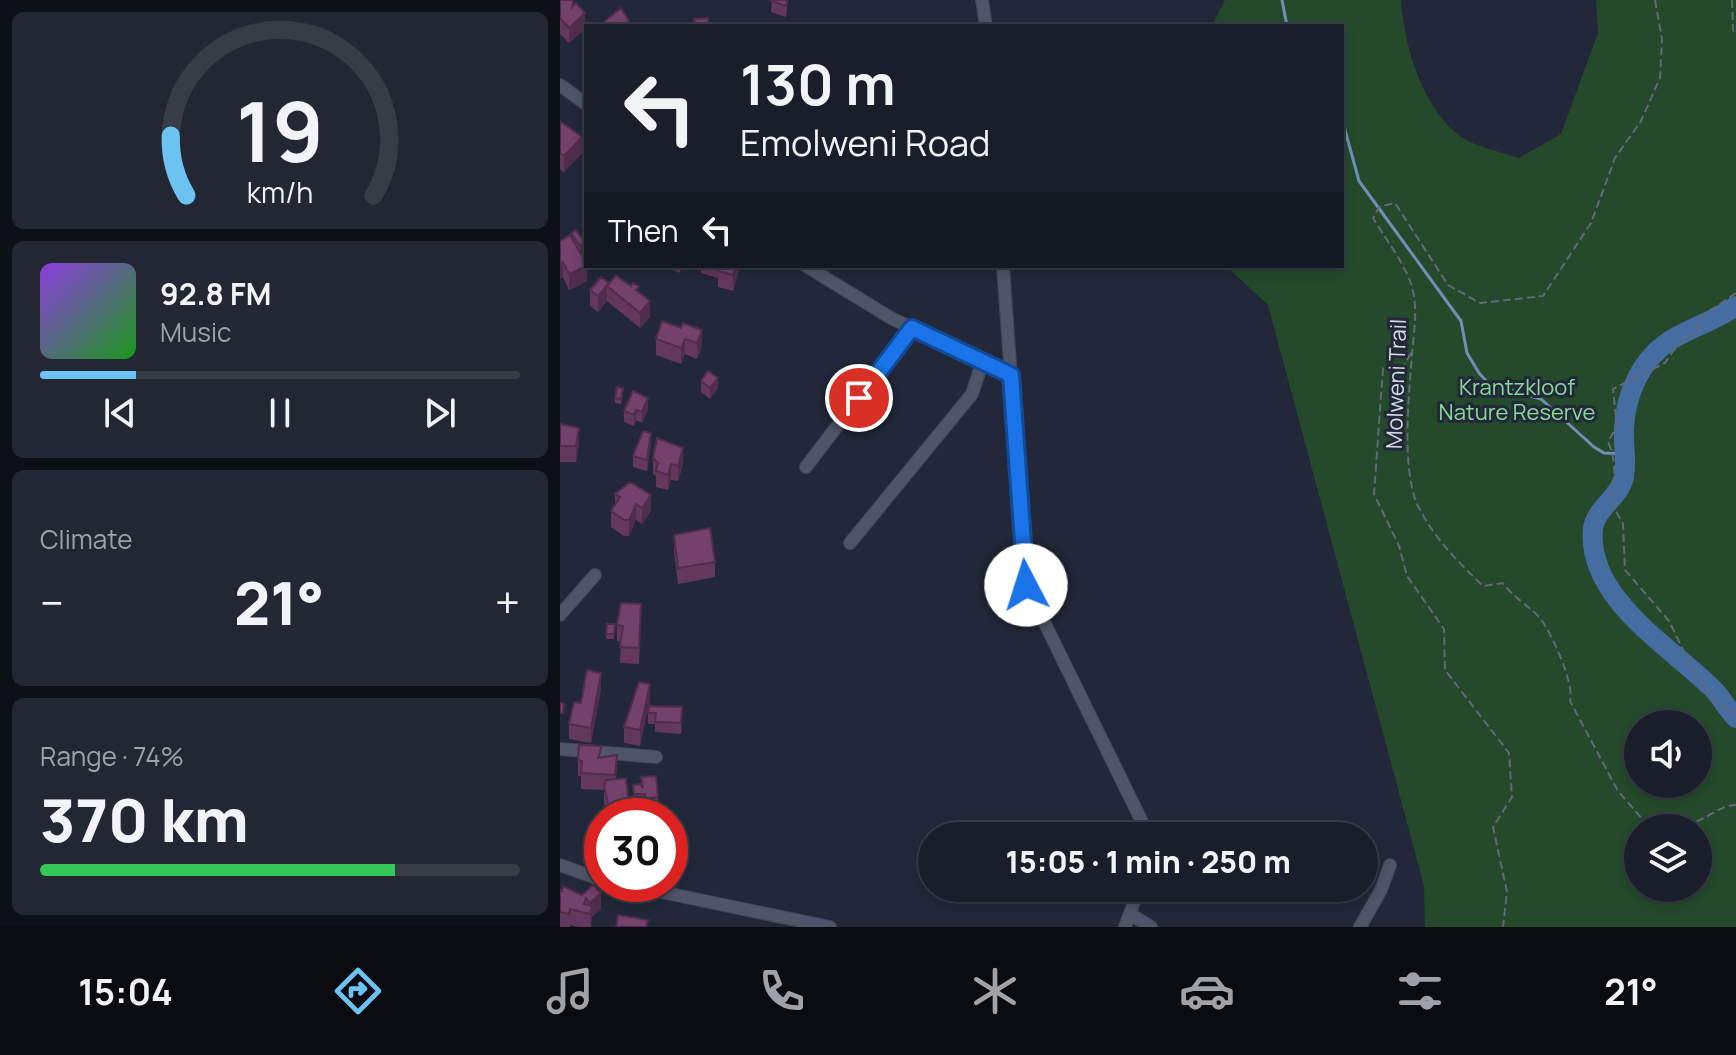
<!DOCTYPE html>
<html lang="en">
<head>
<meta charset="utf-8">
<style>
  :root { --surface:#1a1e2b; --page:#232733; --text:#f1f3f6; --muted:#9fa2a9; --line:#383c47; --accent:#6cc3f2 }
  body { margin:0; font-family:Manrope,sans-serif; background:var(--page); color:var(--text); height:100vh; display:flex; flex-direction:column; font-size:30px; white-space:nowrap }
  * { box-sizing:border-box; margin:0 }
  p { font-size:26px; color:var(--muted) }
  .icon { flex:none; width:44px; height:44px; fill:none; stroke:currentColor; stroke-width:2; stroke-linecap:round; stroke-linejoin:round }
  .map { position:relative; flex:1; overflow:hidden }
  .panel { display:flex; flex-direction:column; gap:12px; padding:12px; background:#0e1018; width:560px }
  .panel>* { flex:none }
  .banner { position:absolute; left:24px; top:24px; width:760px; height:244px; border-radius:0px; box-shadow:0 4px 12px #0003,0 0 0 2px var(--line); background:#1a1e2b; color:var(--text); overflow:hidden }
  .buttons { position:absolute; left:1064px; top:710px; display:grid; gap:16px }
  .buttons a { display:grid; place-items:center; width:88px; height:88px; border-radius:50%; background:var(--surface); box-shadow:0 4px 12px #0003,0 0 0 2px var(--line); font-size:40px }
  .speed { position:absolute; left:24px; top:798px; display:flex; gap:16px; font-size:40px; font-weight:700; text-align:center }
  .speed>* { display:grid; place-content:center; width:104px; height:104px; border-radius:50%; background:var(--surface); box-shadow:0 4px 12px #0003,0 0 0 2px var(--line); line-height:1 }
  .speed .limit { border:12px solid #d22; background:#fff; color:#111 }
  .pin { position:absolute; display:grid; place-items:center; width:68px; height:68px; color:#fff; margin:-34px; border:4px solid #fff; border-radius:50%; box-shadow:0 2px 8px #0007 }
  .me { position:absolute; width:88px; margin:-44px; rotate:355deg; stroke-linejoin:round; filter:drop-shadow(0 0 6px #0008) }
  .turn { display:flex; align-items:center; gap:28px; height:168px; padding:0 24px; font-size:36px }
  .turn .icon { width:104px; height:104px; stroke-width:2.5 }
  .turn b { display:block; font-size:56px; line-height:68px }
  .then { display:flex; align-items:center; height:76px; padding:0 24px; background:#0003; gap:16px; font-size:30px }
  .big { font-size:60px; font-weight:800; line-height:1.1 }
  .panel .card { flex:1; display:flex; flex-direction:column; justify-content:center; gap:12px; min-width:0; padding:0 28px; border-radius:12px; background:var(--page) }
  .panel .dial { align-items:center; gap:0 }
  .dial svg { height:208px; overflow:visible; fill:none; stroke:var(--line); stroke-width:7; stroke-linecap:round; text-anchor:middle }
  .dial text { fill:var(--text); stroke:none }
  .song { display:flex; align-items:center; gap:24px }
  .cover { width:96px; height:96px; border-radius:12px; background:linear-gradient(135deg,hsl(270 70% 55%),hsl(120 70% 35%)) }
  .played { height:8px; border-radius:4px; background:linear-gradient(90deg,var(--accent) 20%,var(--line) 20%) }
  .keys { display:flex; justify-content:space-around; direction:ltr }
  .heat { display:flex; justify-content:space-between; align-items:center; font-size:44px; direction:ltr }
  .charge { height:12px; border-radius:6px; background:linear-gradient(90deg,#34c759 74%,var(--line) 0) }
  .trip { position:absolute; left:358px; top:822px; width:460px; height:80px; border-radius:40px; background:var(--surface); box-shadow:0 4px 12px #0003,0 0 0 2px var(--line); font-weight:800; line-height:80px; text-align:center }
  .tab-bar { display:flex; height:128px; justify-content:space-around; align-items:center; background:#0a0c11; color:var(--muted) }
  .tab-bar .icon { width:56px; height:56px }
  .tab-bar .on { color:var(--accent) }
  .tab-bar b { font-size:36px; color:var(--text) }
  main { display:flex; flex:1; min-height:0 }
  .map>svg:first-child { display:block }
  .green { fill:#24492b; fill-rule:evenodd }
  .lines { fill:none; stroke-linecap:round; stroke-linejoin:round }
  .stream { stroke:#718eb6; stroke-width:3 }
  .river { stroke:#466da2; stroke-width:20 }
  .street-casing { stroke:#404553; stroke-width:14 }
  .path { stroke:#636978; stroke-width:2; stroke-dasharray:8 4; stroke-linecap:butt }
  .street { stroke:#4e5568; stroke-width:12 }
  .wall { fill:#64375d }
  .shaded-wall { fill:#512d4c }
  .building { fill:#74406c; stroke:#512d4c; stroke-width:2 }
  .route-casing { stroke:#114b97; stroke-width:20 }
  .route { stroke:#1a73e8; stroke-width:14 }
  .labels { text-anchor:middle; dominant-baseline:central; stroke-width:6; stroke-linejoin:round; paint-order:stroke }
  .street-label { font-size:22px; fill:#d6dbe6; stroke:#222839 }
  .park-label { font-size:22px; fill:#88da96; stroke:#222839 }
</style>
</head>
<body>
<main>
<section class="panel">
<div class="card dial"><svg viewBox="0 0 100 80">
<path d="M14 69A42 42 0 1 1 86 69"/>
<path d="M14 69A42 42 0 0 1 8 46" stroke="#6cc3f2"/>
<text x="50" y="56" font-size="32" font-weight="700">19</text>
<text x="50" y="72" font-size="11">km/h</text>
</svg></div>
<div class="card">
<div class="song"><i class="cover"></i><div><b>92.8 FM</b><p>Music</p></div></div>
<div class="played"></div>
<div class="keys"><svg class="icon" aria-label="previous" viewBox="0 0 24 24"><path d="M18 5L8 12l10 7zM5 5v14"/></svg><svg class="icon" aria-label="pause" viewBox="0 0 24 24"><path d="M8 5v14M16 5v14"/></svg><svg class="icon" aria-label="next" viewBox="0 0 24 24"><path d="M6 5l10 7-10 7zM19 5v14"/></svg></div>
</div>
<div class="card"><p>Climate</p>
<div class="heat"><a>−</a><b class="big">21°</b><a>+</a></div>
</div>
<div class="card"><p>Range · 74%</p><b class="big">370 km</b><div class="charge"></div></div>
</section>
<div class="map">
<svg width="1176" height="927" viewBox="0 0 1176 927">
  <rect width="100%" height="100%" fill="#222839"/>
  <path class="green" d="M665 0H841C844 45 862 108 900 136 915 147 942 152 959 158L1001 134 1038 33 1036 0H1176V927H865L864 886 708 305 666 266H782V26H652ZM1078 724H1138V784H1078ZM1078 828H1138V888H1078Z"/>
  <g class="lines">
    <path class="stream" d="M722 0 727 26
      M782 119 799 181 901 321 907 353 919 373 929 384 981 399 1034 447 1044 453 1067 454"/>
    <path class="river" d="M1176 306C1155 321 1132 327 1111 340 1081 359 1066 393 1064 428 1063 445 1067 458 1064 477 1060 497 1036 508 1033 528 1026 598 1110 646 1153 689 1162 698 1167 709 1176 718"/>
    <g class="street-casing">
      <path id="street" d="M422 0 426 26
        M0 85 26 104
        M246 266 331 318 451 375
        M443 266 466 585 589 836
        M246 467 352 328
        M290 543 412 394 422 363
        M0 615 35 575
        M0 749 96 757
        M0 865 42 880
        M63 884 270 927
        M570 914 591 927
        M565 927 579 888
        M800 927 821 890 830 865"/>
    </g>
    <path class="path" d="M1095 0 1102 39 1100 78 1081 121 1055 158 1031 223 983 296 920 303 888 285 835 203 819 207 813 218C825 238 842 260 850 281 859 305 854 330 852 354 849 394 841 470 858 506 874 538 898 562 923 586L943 583C954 598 968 605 980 618 991 632 1015 684 1010 701L1058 791 1084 821 1105 813 1117 825C1145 825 1154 806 1176 805
      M1172 0 1173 30 1176 34
      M1176 293 1145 314 1139 328 1113 351 1105 363 1053 389 1057 426 1048 442C1057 461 1055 480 1050 500L1063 524 1065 570 1109 621 1134 672 1157 704 1176 712
      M851 353 843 367 823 368 814 494 839 546 847 576 884 629 885 670 949 753 952 797 933 827 947 892 943 927"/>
    <use href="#street" class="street"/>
  </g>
  <path class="wall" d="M0 0 13 6 25 29 9 43 0 34Z
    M212 0H228L226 17 211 12Z
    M0 121 22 153 4 172 0 169Z
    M26 137V152L24 150V140Z
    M11 233 25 248 20 251 27 266V281L9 290 3 277 0 241 11 236Z
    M108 266H123L119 273Z
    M141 266H180L173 291 158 287V278L141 273Z
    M49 283 79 292 90 317 80 328 47 301 38 312 30 306V290Z
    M121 328 142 346 137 359 125 354 121 364 96 355V339Z
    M141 381 158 388 150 399 141 392Z
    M63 394 61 404 55 403V398Z
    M88 409 82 423 76 420 74 426 64 422V411Z
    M0 424 19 444 16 462H0Z
    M91 444 87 471 73 467V456Z
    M93 458 123 464 118 481 111 480 108 490 96 487V476L93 474Z
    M55 494 91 511 82 524 76 520 69 536H64L51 527V511L55 504Z
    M114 535 155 562V577L118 584 114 551Z
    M81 620 79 664 60 663 61 641H57V625Z
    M47 624H55L54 639H46Z
    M41 689 31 743 9 739V724L21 703Z
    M90 699 89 706 122 718 121 734 95 732V724H88V708L80 746 64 743V727Z
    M57 755 56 779 68 797 73 796V785L81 786V777L98 797V808L86 809 85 804H77L78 816H47L44 803V790L21 789V776H18V760Z
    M0 890 22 895 41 909 32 917 31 927H19L10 925V927H0Z"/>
  <path class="shaded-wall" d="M25 13V29L9 43V28Z
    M22 137V153L4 172V156Z
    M25 243V248L20 251V246Z
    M3 262V277L0 279V263Z
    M26 266 27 281 9 290V274Z
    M175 266H180L173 291V275Z
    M49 283 47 286V301L38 312V296Z
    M90 301V317L80 328V313Z
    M142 330V346L137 359V343Z
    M125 339V354L121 364V348Z
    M158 378V388L150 399V388Z
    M88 398V409L82 423V412Z
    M76 410V420L74 426V415Z
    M19 428V444L16 462V446Z
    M91 433V444L87 471V460Z
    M123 448V464L118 481V466Z
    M111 464V480L108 490V475Z
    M91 495V511L82 524V508Z
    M76 504V520L69 536V520Z
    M41 673V689L31 743V728Z
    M90 684V699L80 746V730Z
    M41 893V909L32 917 30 927V903Z"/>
  <path class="building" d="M0 0H12L13 2 12 7 16 3 25 13 9 28 0 18Z
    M212 0H227L226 6 211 1Z
    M61 8 69 21 62 26H42L41 24Z
    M148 18V26H135L134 19Z
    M0 121 22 137 4 156 0 153Z
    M16 230 25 243 20 246 11 233Z
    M10 235 26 263V266L9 274 3 262 0 263V241Z
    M160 266H175L173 275 158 271Z
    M56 275 71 286 73 283 79 287 76 290 90 301 80 313 47 286Z
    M41 277 49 283 38 296 30 290Z
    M102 321 121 328 123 323 142 330 137 343 125 339 121 348 96 339Z
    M148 371 158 378 150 388 141 381Z
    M57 387 63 388 61 399 55 398Z
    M73 391 88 398 82 412 76 410 74 415 64 411Z
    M0 424 19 428 16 446H0Z
    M83 431 91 433 87 460 73 456Z
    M97 438 123 448 118 466 111 464 108 475 96 471 98 463 93 458Z
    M70 482 91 495 82 508 76 504 69 520H64L51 511 60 497 55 494Z
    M150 528 155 562 118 568 114 535Z
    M61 603 81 604 79 648 60 647 63 626 57 625Z
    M47 624H55L54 634H46Z
    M27 670 41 673 31 728 9 724 14 702 21 703Z
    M79 682 90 684 80 730 64 727Z
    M0 703 4 704 3 713H0Z
    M89 706 122 707 121 723 95 722 96 713H88Z
    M19 745 42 746 38 758 57 755 55 775 21 773 22 761 18 760Z
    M96 776 98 797 86 799 85 794H74L73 785 80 784 83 788 81 777Z
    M66 778 68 797 76 796 78 816H57L55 811H50L44 787 46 780Z
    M33 885 41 893 30 903 26 898 24 904 32 906 30 914 10 909 9 914 0 912V890L2 891 3 886 22 895Z
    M58 915 88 920 86 927H56Z"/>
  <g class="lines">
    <g class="route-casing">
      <path id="route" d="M299 398 352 328 451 375 466 585"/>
    </g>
    <use href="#route" class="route"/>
  </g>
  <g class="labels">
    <g class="street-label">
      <text transform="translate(836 384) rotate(-88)">Molweni Trail</text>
    </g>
    <g class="park-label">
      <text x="957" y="387">Krantzkloof<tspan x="957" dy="25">Nature Reserve</tspan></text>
    </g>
  </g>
</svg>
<div class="buttons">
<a><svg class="icon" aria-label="sound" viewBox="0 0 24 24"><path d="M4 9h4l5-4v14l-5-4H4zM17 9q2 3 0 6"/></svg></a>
<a><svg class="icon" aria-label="layers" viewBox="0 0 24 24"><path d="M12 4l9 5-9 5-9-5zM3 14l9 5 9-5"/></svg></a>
</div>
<div class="speed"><div class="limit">30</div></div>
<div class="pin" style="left:299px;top:398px;background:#d93025"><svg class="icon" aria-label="arrive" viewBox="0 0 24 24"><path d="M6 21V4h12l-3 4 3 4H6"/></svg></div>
<svg class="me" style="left:466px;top:585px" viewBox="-20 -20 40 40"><circle r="19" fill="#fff"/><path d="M0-13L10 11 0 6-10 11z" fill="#1a73e8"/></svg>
<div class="trip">15:05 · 1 min · 250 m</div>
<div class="banner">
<div class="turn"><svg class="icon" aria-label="left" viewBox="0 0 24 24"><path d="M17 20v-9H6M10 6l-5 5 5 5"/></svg><div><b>130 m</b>Emolweni Road</div></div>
<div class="then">Then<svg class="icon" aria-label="left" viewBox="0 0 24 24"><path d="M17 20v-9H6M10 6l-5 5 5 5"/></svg></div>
</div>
</div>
</main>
<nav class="tab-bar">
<b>15:04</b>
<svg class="icon on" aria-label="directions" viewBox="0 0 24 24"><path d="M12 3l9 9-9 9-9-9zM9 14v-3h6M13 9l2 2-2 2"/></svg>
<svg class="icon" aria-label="music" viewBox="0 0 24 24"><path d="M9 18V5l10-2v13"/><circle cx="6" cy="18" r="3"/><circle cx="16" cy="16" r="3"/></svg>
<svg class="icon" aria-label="phone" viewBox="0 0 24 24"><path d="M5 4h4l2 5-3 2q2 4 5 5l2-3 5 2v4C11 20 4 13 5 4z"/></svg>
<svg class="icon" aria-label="climate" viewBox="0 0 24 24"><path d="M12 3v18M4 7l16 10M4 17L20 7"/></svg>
<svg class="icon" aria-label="car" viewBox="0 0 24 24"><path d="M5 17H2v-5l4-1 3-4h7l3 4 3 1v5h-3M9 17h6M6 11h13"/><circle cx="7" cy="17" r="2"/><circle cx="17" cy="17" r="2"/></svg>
<svg class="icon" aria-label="filters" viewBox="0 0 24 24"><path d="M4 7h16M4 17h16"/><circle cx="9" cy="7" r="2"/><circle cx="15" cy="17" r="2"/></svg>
<b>21°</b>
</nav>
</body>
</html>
